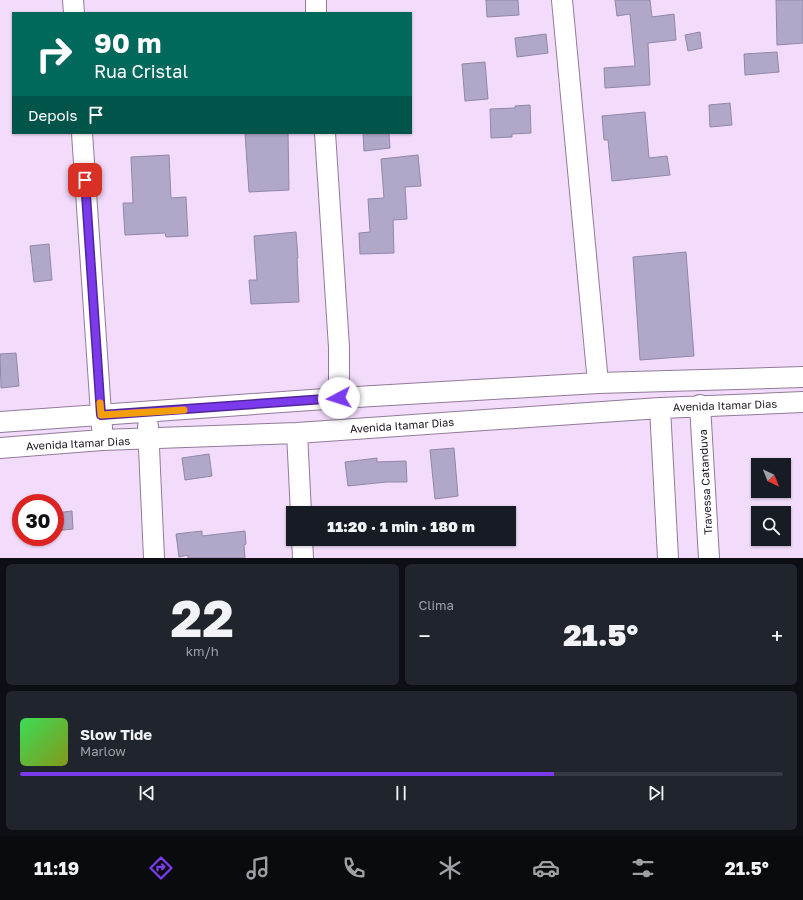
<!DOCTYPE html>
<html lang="pt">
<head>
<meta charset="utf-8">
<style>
  :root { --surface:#171b24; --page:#20242c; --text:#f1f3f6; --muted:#9ea1a6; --line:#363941; --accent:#7c3aed }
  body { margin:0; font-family:"Golos Text",sans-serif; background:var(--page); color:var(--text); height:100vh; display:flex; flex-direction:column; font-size:15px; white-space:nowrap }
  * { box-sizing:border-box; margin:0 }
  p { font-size:13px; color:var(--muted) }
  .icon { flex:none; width:22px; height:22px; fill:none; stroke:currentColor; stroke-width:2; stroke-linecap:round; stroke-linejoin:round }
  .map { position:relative; height:558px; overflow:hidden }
  .details { display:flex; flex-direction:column; gap:6px; padding:6px; background:#0d0f14; flex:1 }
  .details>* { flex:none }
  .hud { position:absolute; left:12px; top:12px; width:400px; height:122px; border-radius:0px; box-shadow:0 1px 3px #0004; background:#00695c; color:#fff; overflow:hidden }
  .needle { width:26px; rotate:137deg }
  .buttons { position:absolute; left:751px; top:458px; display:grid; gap:8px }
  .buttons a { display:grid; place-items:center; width:40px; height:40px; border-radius:0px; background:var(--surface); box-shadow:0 1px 3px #0004; font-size:20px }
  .speed { position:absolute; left:12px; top:494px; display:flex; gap:8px; font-size:20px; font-weight:700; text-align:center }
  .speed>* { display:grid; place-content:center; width:52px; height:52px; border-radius:50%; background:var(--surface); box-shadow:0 1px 3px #0004; line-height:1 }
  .speed .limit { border:6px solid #d22; background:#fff; color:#111 }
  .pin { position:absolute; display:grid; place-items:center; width:34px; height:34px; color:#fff; margin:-17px; border-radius:8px; box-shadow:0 2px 6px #0006 }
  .me { position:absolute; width:44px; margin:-22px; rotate:265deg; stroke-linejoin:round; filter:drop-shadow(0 0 3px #0008) }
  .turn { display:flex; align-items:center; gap:14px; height:84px; padding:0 16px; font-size:18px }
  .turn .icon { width:52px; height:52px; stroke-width:2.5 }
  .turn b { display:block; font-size:28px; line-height:34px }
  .then { display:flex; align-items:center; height:38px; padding:0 16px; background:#0003; gap:8px; font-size:15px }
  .big { font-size:30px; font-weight:800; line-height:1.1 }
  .details .tile { flex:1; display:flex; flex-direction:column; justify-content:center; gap:6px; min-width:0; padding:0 14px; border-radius:6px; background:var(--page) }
  .details .dial { align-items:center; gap:0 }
  .dial b { font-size:52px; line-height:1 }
  .song { display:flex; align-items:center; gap:12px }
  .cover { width:48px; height:48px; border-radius:6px; background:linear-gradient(135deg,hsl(130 70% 55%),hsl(70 70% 35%)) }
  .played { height:4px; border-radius:2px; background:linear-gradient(90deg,var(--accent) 70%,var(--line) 70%) }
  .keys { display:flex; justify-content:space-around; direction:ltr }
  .heat { display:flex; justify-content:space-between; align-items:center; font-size:22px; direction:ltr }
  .details .tiles { flex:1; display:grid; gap:6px; grid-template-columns:1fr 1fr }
  .tile:last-child { grid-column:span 2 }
  .trip { position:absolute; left:286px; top:506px; width:230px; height:40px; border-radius:0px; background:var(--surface); box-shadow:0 1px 3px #0004; font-weight:800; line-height:40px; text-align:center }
  .tab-bar { display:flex; height:64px; justify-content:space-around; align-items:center; background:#090b0e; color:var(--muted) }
  .tab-bar .icon { width:28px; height:28px }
  .tab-bar .active { color:var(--accent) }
  .tab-bar b { font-size:18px; color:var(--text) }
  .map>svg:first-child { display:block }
  .building { fill:#b0a7c9; stroke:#9087a9 }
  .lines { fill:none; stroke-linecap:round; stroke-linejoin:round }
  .street-casing { stroke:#917b98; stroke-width:22 }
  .street { stroke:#fff; stroke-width:20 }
  .route-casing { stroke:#51269a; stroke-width:10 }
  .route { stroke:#7c3aed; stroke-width:7 }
  .slow { stroke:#f59e0b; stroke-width:7 }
  .labels { text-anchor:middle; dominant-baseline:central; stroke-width:3.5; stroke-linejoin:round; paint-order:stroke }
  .street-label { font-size:11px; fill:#1e1621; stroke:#fff }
</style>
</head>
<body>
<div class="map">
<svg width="803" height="558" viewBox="0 0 803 558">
  <rect width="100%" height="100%" fill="#f3dbfc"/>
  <path class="building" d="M486 0H518L519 15 487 17Z
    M615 0H650L652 17 674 14 676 40 648 43 650 85 605 88 604 68 635 66 630 14 617 16Z
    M776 0H803V43L777 45Z
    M700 32 702 48 688 51 685 35Z
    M546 34 548 53 517 57 515 38Z
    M777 52 779 72 745 75 744 54Z
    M485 62 488 99 465 101 462 64Z
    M730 103 732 125 710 127 709 105Z
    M530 105 531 133 512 134V137L491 138 490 109 515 108V106Z
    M645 112 649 158 667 156 670 175 612 181 608 140H604L602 116Z
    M245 133H288L289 190 249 192Z
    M363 133H389L390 148 364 151Z
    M169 155 171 198 186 197 188 236 166 237 165 233 125 235 123 203H133L131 157Z
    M418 155 421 186 405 187 407 219 393 220 394 253 360 254 359 233 370 232 368 199 384 198 381 159Z
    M296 232 298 258H297L299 302 251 304 249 280H257L254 236Z
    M49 244 52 280 34 282 30 246Z
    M686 252 694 356 640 360 633 257Z
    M16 353 19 386 1 388 0 354Z
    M454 448 458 496 435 499 430 450Z
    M209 454 212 476 185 480 182 458Z
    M377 458V462L406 461 407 482H386L348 486 345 462Z
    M72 511 73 529 55 531V513Z
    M202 531V536L245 531 246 544 244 545 245 558H188V555L179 557 176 534Z"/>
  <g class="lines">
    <g class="street-casing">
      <path id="street" d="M73 0 74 13
        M316 0V13
        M562 0 598 383
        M82 133 102 428
        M325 133 339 347V398
        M700 405 709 558
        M660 408 668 558
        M0 422 339 398 598 383 803 377
        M148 426 154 558
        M297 433 301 513
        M0 448 102 440 297 433 660 408 803 402
        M302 539 303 558"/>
    </g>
    <use href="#street" class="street"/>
  </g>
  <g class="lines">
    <g class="route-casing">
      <path id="route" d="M85 180 101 415 339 398"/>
    </g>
    <use href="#route" class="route"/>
    <path class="slow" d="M100 403 101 415 184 410"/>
  </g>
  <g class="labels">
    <g class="street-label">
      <text transform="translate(725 405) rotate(-2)">Avenida Itamar Dias</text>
      <text transform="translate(402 425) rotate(-4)">Avenida Itamar Dias</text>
      <text transform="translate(78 443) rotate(-3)">Avenida Itamar Dias</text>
      <text transform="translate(705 482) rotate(-93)">Travessa Catanduva</text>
    </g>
  </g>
</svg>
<div class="buttons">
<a><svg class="needle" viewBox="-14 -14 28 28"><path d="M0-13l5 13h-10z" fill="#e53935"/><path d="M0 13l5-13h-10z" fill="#9ea1a6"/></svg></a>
<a><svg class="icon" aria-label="search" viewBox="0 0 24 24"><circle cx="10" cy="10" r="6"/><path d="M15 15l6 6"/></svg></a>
</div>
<div class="speed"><div class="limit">30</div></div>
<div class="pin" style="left:85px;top:180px;background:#d93025"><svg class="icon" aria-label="arrive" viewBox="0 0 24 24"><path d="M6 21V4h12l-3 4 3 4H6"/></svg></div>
<svg class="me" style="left:339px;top:398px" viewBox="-20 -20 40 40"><circle r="19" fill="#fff"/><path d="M0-13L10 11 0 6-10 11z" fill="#7c3aed"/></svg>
<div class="trip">11:20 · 1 min · 180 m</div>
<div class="hud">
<div class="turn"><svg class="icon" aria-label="right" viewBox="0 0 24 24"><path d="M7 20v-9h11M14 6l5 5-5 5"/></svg><div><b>90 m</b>Rua Cristal</div></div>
<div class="then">Depois<svg class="icon" aria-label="arrive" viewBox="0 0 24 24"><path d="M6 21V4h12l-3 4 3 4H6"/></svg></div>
</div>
</div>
<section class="details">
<div class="tiles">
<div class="tile dial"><b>22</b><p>km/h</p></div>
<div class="tile"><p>Clima</p>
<div class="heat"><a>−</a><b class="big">21.5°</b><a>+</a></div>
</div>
<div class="tile">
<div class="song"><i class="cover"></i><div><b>Slow Tide</b><p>Marlow</p></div></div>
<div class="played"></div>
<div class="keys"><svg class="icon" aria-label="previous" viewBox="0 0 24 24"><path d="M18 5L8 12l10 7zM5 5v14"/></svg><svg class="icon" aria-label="pause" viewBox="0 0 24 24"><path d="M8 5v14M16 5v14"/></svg><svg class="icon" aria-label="next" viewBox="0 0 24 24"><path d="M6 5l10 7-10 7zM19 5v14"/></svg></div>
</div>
</div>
</section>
<nav class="tab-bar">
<b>11:19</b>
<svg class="icon active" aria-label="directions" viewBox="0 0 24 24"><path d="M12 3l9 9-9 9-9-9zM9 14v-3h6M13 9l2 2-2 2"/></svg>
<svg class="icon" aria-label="music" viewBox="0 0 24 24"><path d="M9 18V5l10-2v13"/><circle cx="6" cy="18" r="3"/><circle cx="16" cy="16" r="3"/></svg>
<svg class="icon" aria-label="phone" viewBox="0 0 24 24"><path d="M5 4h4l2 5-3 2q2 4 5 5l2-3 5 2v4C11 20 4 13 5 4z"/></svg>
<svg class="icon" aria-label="climate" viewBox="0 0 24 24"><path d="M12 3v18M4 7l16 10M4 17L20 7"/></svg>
<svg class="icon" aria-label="car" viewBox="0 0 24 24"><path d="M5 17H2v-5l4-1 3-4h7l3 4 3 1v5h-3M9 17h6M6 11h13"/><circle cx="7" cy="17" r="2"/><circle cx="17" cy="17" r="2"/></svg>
<svg class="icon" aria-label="filters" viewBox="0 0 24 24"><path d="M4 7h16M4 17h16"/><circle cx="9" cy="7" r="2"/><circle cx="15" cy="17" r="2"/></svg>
<b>21.5°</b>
</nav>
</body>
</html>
